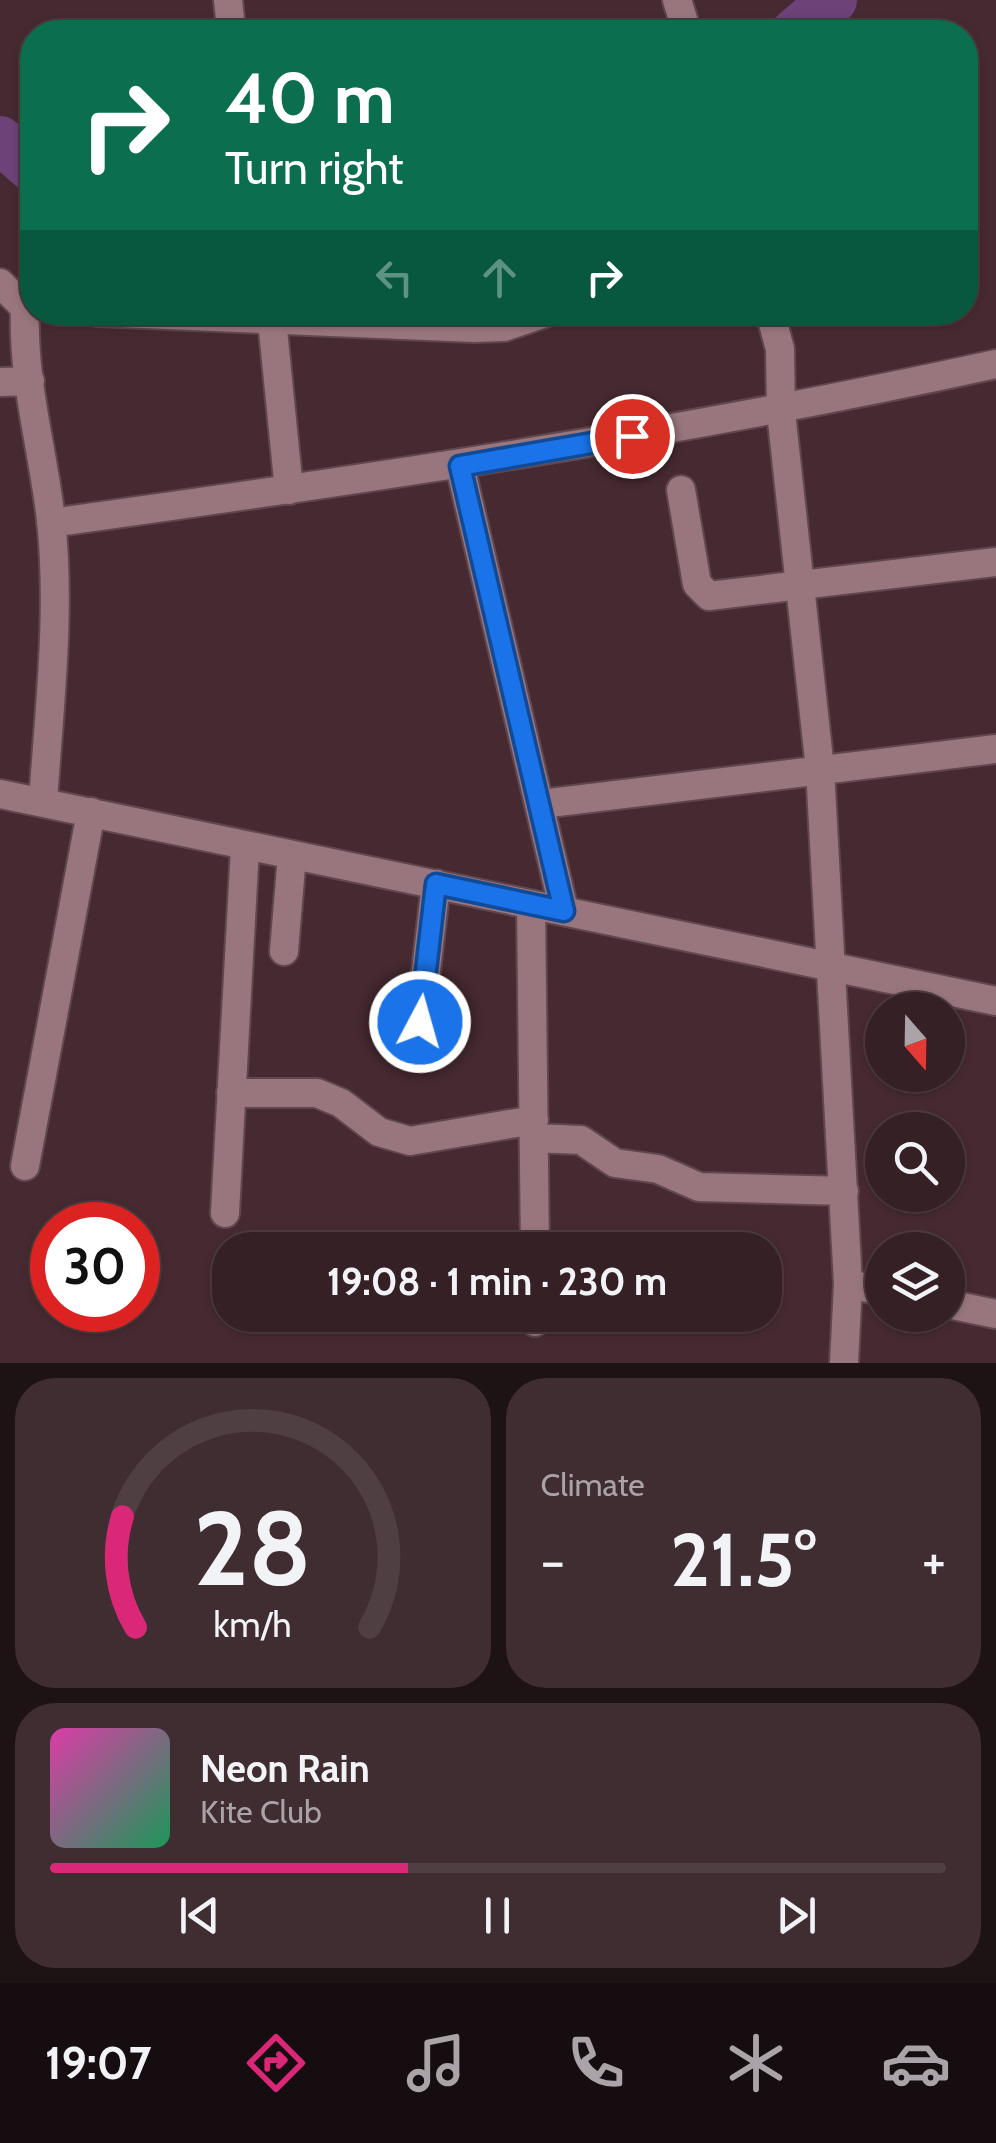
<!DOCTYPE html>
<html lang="en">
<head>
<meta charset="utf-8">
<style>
  :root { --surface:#352025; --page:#402d32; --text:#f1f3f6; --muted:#aaa3a7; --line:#4f3e42; --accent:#db2777 }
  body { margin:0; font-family:Cabin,sans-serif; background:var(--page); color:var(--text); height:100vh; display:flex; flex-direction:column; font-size:38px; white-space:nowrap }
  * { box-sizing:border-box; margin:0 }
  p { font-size:32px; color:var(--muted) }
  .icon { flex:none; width:55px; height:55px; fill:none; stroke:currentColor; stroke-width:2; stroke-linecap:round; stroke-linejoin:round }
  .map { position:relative; height:1363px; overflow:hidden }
  .details { display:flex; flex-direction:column; gap:15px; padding:15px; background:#1d1214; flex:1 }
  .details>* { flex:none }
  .guide { position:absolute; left:20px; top:20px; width:958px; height:305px; border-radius:40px; box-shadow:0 2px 8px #0004,0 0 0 2px var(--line); background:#0b6e4f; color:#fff; overflow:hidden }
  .needle { width:65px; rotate:160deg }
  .fabs { position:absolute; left:865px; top:992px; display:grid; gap:20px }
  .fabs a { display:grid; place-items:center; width:100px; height:100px; border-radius:50%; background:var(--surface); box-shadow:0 2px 8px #0004,0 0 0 2px var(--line); font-size:50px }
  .speed { position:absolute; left:30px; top:1202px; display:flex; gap:20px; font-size:50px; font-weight:700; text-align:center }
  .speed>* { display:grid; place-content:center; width:130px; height:130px; border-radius:50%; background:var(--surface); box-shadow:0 2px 8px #0004,0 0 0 2px var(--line); line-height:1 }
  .speed .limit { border:15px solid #d22; background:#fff; color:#111 }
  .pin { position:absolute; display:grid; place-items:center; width:85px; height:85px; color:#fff; margin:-42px; border:5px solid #fff; border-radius:50%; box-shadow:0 2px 10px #0007 }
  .me { position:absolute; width:110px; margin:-55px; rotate:6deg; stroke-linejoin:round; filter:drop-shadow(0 0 8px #0008) }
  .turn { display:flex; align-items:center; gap:35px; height:210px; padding:0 40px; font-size:45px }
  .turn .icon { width:130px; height:130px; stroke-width:2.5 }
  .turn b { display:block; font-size:70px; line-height:85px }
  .lanes { display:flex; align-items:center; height:95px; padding:0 40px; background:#0003; justify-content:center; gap:50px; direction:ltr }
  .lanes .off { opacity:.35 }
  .big { font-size:75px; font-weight:700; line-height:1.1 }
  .details .widget { flex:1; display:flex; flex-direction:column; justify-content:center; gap:15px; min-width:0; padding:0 35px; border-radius:40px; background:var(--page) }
  .details .dial { align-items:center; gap:0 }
  .dial svg { height:260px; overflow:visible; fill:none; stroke:var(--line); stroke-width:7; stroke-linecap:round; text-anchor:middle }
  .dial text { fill:var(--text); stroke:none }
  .song { display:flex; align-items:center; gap:30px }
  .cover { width:120px; height:120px; border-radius:15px; background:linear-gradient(135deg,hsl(320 70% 55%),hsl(150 70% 35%)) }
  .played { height:10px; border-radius:5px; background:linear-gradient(90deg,var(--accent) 40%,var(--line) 40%) }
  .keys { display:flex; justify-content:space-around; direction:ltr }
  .heat { display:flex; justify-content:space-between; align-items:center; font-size:55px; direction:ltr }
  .details .tiles { flex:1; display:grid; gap:15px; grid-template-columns:1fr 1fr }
  .widget:last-child { grid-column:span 2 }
  .trip { position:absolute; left:212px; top:1232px; width:570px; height:100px; border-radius:40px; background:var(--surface); box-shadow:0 2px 8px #0004,0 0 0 2px var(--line); font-weight:700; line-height:100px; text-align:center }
  .tab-bar { display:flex; height:160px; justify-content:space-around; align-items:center; background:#150d0f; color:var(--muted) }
  .tab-bar .icon { width:70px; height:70px }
  .tab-bar .current { color:var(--accent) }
  .tab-bar b { font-size:45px; color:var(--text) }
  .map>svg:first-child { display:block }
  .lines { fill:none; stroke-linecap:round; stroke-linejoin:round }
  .river { stroke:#6c4278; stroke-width:48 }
  .minor-casing { stroke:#5f474d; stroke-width:32 }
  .minor { stroke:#99767d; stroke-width:28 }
  .route-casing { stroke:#114b97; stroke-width:25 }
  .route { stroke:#1a73e8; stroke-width:18 }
</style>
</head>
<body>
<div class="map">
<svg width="996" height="1363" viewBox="0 0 996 1363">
  <rect width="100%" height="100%" fill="#472a31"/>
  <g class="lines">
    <path class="river" d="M795 32 833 0
      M0 140 32 168"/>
    <g class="minor-casing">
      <path id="minor" d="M228 0 231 28
        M677 0 687 32
        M0 283 25 308
        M32 309 25 308C22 380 43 450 51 520 61 613 49 710 43 802
        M97 312 474 328 504 327 548 312
        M770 312 780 349 781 412 820 769 848 1284 844 1363
        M272 320 289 490
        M0 382 30 381
        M460 466 564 911
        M681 490 697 584 709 596 996 562
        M51 523C368 479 683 433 996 364
        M0 794 996 1001
        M541 804 996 749
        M531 905 535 1250
        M284 951 292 855
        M420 1023 436 884
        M231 1093H317L341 1103 379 1132 410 1141 534 1120
        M534 1138 581 1140 615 1163 658 1169 699 1187 844 1191
        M25 1166 91 812
        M225 1213 245 847
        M848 1284 882 1291
        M948 1304 996 1314
        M535 1315V1322"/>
    </g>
    <use href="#minor" class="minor"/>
  </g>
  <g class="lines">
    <g class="route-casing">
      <path id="route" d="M420 1022 436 884 564 911 460 466 632 436"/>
    </g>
    <use href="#route" class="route"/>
  </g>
</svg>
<div class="fabs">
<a><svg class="needle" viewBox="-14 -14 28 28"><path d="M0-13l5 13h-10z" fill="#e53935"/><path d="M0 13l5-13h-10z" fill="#aaa3a7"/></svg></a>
<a><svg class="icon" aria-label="search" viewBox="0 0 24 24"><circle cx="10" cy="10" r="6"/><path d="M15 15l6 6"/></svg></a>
<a><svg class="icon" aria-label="layers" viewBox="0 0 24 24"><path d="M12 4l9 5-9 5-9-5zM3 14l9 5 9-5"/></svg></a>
</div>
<div class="speed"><div class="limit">30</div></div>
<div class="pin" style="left:632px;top:436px;background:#d93025"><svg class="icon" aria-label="arrive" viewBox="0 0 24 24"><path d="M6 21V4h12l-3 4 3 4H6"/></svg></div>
<svg class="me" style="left:420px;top:1022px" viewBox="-20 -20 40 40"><circle r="17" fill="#1a73e8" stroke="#fff" stroke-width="3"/><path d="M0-11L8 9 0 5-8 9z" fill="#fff"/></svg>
<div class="trip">19:08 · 1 min · 230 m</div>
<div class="guide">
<div class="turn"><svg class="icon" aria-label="right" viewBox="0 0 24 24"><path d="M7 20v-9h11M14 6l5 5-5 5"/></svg><div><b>40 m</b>Turn right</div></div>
<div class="lanes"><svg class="icon off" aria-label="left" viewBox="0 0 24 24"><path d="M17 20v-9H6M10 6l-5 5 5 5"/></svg><svg class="icon off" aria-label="ahead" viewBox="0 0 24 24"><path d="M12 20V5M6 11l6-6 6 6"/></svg><svg class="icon" aria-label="right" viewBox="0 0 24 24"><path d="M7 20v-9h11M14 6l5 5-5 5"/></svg></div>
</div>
</div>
<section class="details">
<div class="tiles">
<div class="widget dial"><svg viewBox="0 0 100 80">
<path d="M14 69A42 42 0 1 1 86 69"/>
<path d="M14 69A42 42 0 0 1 10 35" stroke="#db2777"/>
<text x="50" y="56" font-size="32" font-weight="700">28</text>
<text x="50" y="72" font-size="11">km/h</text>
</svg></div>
<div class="widget"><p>Climate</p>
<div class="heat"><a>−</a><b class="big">21.5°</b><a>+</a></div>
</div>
<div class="widget">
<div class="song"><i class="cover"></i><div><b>Neon Rain</b><p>Kite Club</p></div></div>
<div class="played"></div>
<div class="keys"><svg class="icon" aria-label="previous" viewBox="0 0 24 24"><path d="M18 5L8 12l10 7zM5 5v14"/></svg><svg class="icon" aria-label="pause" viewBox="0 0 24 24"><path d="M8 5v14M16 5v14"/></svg><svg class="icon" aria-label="next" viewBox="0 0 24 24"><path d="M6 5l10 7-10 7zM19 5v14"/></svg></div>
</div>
</div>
</section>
<nav class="tab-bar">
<b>19:07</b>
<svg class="icon current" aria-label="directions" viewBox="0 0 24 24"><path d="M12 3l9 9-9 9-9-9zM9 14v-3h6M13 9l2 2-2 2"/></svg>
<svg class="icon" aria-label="music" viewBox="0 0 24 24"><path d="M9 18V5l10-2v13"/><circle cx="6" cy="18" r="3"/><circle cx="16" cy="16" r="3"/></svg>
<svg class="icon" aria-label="phone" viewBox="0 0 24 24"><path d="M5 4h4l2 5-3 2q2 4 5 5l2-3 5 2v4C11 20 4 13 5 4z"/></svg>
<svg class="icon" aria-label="climate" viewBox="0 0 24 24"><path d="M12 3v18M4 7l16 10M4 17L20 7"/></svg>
<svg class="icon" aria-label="car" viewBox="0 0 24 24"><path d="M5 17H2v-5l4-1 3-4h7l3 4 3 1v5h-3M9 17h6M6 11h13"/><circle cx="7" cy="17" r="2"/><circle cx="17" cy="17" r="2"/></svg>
</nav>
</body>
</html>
